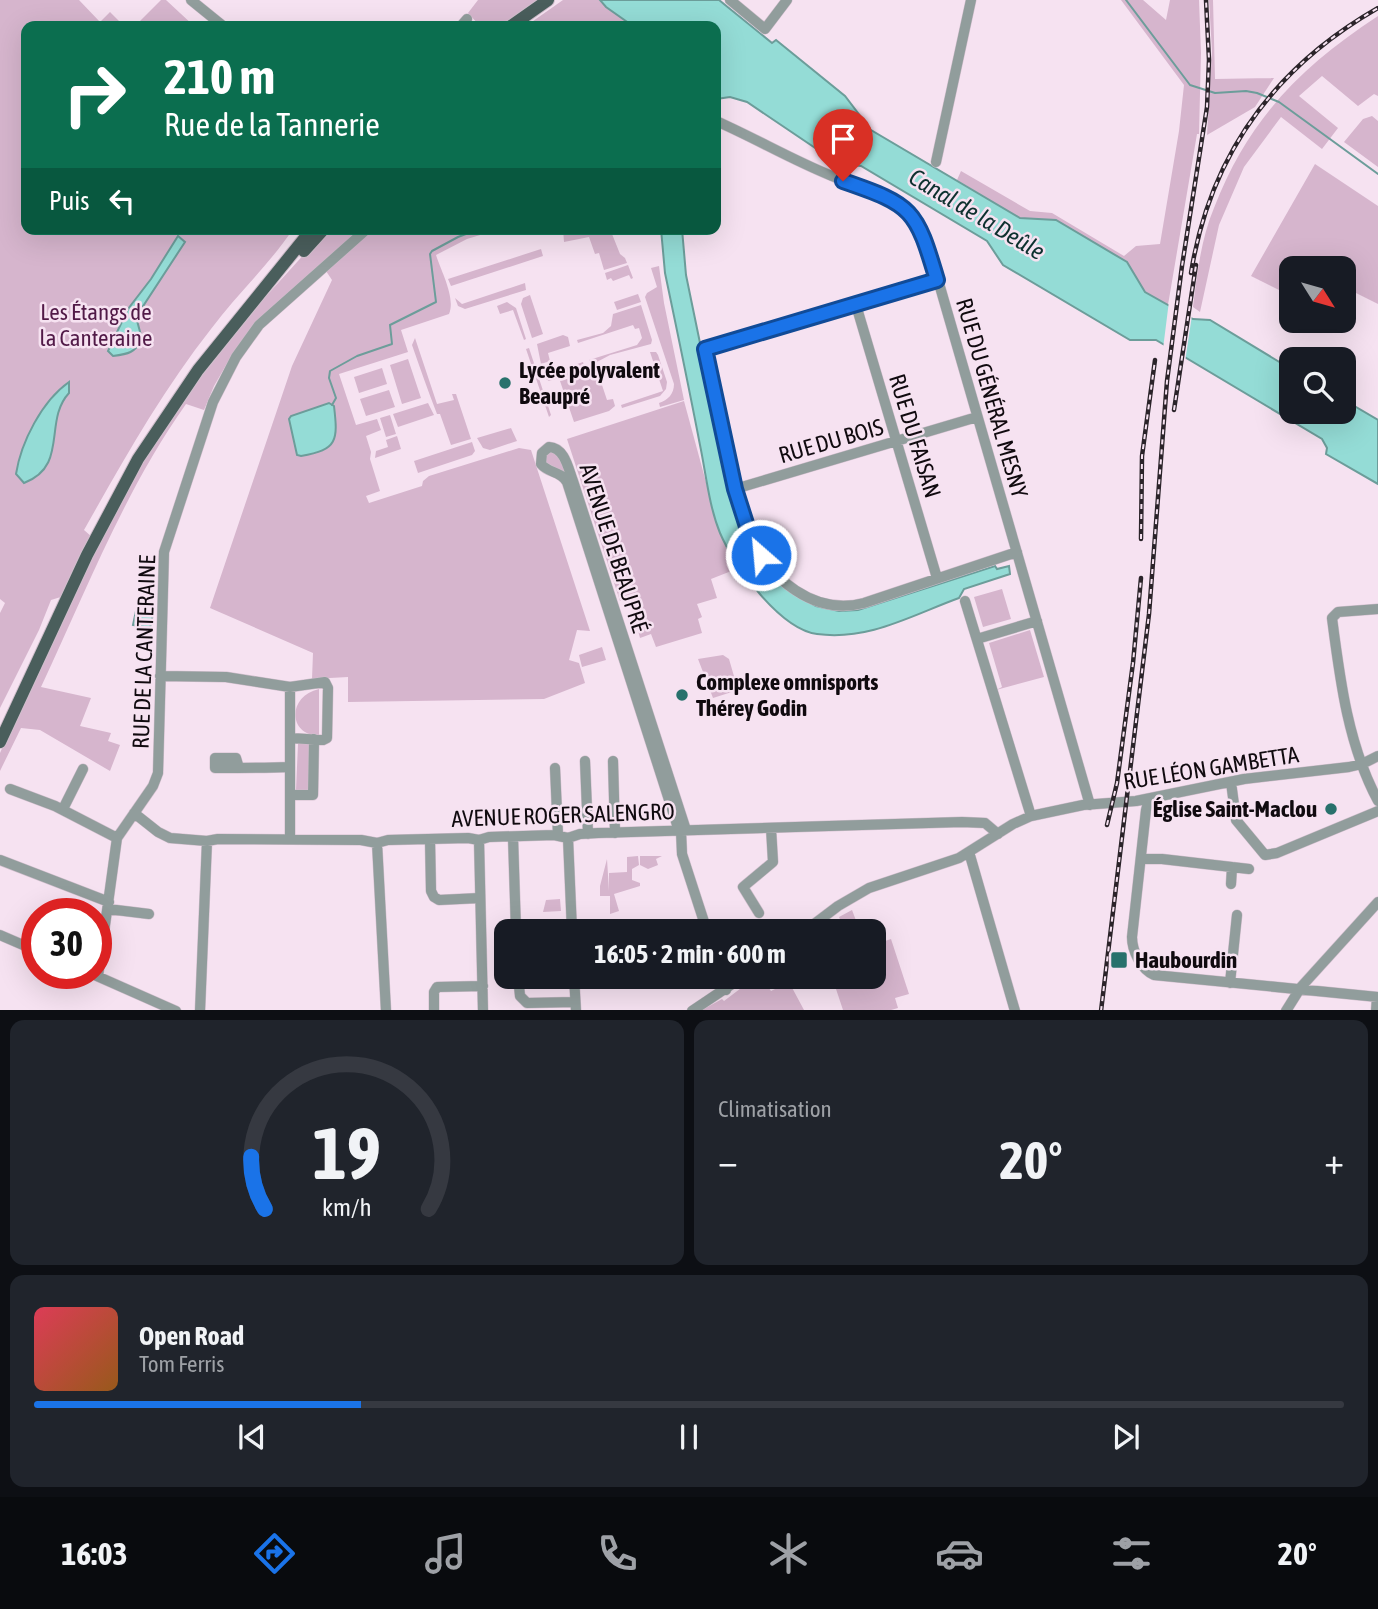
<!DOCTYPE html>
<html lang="fr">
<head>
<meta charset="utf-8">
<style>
  :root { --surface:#171b24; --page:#20242c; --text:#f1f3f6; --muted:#9ea1a6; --line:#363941; --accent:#1a73e8 }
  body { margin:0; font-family:"Asap Condensed",sans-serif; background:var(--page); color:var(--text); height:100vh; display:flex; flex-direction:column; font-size:26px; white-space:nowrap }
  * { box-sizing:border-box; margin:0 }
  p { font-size:23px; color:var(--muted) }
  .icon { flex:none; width:38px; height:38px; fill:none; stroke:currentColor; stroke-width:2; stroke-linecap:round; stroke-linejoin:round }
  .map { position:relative; height:1010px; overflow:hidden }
  .drawer { display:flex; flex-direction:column; gap:10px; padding:10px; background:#0d0f14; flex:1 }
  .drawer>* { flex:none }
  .guide { position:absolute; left:21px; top:21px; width:700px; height:214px; border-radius:14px; box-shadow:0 7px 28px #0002; background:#0b6e4f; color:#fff; overflow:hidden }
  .needle { width:46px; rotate:127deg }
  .controls { position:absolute; left:1279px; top:256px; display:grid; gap:14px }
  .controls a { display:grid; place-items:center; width:77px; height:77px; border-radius:14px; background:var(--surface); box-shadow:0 7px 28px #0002; font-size:35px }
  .speed { position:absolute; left:21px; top:898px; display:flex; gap:14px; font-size:35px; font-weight:700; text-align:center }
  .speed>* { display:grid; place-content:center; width:91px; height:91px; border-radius:50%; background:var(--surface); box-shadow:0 7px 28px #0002; line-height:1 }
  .speed .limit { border:10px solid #d22; background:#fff; color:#111 }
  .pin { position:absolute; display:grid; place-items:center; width:60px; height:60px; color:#fff; margin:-72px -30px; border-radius:50% 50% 50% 0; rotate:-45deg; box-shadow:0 0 7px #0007 }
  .pin .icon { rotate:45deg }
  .me { position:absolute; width:77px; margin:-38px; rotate:333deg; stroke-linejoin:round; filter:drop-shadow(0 0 5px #0008) }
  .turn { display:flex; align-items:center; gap:24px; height:147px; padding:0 28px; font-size:32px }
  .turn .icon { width:91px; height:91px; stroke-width:2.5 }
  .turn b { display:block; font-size:49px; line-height:60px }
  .then { display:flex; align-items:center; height:66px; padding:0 28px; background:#0003; gap:14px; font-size:26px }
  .big { font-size:52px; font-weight:700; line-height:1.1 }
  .drawer .card { flex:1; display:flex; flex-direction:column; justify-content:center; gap:10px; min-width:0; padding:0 24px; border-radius:14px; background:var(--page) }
  .drawer .dial { align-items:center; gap:0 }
  .dial svg { height:182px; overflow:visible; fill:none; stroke:var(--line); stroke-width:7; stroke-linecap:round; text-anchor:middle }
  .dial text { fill:var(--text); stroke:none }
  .song { display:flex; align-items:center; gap:21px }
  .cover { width:84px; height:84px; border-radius:10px; background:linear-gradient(135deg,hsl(350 70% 55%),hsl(30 70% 35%)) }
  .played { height:7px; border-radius:4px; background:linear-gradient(90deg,var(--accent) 25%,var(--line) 25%) }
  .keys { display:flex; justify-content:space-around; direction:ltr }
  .heat { display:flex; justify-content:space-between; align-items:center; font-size:38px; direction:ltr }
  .drawer .tiles { flex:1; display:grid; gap:10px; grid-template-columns:1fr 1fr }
  .card:last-child { grid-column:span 2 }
  .trip { position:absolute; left:494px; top:919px; width:392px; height:70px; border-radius:14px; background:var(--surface); box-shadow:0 7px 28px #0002; font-weight:700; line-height:70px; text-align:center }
  .tabs { display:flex; height:112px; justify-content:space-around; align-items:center; background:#090b0e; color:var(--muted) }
  .tabs .icon { width:49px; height:49px }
  .tabs .selected { color:var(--accent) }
  .tabs b { font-size:32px; color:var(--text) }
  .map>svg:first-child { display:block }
  .green { fill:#d6b5cd }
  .water { fill:#94dcd6; stroke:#6c9d9a; stroke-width:2 }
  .pier { fill:#f6e2f1 }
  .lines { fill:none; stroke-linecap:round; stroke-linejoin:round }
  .stream { stroke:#6c9d9a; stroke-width:2 }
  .minor-casing { stroke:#d1bfcd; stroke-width:11 }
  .major-casing { stroke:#d1bfcd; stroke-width:14 }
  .minor { stroke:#919d9c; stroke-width:10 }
  .major { stroke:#4a5e5c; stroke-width:12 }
  .rail-casing { stroke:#2b242a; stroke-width:4.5 }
  .rail { stroke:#f6e2f1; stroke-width:2; stroke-dasharray:5; stroke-linecap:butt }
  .route-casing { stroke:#114b97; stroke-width:18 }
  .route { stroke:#1a73e8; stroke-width:12 }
  .poi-dot { fill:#28716c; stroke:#f6e2f1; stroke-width:2.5 }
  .labels { text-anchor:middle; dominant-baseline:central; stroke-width:5; stroke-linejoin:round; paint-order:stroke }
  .park-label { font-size:23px; fill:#511947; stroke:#f6e2f1 }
  .poi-label { font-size:23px; font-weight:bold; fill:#100a0f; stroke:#f6e2f1; text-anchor:start }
  .street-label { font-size:23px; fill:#100a0f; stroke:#f6e2f1 }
  .water-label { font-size:24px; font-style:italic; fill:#0d312f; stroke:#f6e2f1 }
</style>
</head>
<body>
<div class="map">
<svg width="1378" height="1011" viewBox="0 0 1378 1011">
  <rect width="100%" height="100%" fill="#f6e2f1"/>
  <path class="green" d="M0 0H79L100 22 110 12 124 26H26V229H293C269 265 237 294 211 329 162 391 123 461 84 530L92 537 64 596 51 600 39 630 0 708V613L5 603 0 599Z
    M161 0H166L194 26H135Z
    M478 0H538L502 26H480L468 13Z
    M563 0H600L606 7 633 26H526Z
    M1121 0H1143L1166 20 1170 0H1199L1201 53 1199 134H1197L1168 305 1145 292 1127 262 1056 220 1020 218 957 180 961 171 1030 211 1052 213 1124 256 1136 246 1160 244 1179 131 1184 85Z
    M1209 0H1213L1215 79 1274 78 1255 107 1207 135 1212 51Z
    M1378 16V96L1374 94 1358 106 1322 76 1299 96 1338 128 1322 149 1281 117 1244 167 1219 225 1200 312 1193 307C1197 274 1201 239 1214 208 1248 120 1300 67 1378 16Z
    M1372 116 1378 121V167L1344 142 1363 119Z
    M1315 164 1378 206V304L1352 291 1344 299V268H1292L1291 296 1251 276Z
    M327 229H500L467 239 436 255C441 271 456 298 449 314L401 330 408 352 339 374 356 425 377 419 381 430 366 436 371 452 370 459 380 491 366 496 369 503 422 486 423 481 429 476 519 448 531 450 590 631 577 630 569 660 579 663 585 683 544 699 348 702V677L312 679 313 653 210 608 292 366 332 280 322 265 229 360 214 386 204 410 186 404C125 490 86 591 41 687L91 698 80 726 111 733 108 741 120 745 110 771 40 730 21 728 0 771V753L38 666 82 574 145 456 174 411 239 326Z
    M563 229H610L620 254 625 258 627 263 604 270 599 253 595 254 589 237 564 242Z
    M541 249 543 256 451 286 448 279Z
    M628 265 633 278 631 279 629 275 613 281 611 278 607 280 605 273Z
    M659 266 664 303 684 400 660 407 659 403C668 400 674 394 674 384L645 297 647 293 657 287 651 268Z
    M525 283 526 290 465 309 458 306 455 298 462 304Z
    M638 294 641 302 617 310 614 302Z
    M530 295 543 334 532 338 521 304 523 298Z
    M507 302 516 308 526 339 524 340 513 310 500 314 497 306Z
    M641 305 652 340 651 344 610 355 595 363V366L591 367 589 360 637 345 642 338 639 328 635 329 633 325 578 343 577 340 603 333 611 326 613 314Z
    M563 335 568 337 570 346 548 353 550 361 541 364 537 344Z
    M415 338 437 404 454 400 452 394H456L471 439 451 445 440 414H437C428 391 420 368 412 345Z
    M529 348 551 415 549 417 526 349Z
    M650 352H656L658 355 667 382 666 389 660 396 622 408 621 405 663 391Z
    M408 359 421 398 402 404 390 365Z
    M583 362 585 370 549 381 546 379 542 366 547 365 549 369 552 368 554 372Z
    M382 368 387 384 359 393 354 377Z
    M597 370 607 400 613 399 615 406 609 411 574 422 560 381Z
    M389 390 395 407 366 416 360 399Z
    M684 401 719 530 739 568 711 579 717 598 697 604 702 617 698 619 702 633 656 647 651 634 640 638 629 598 620 601 567 439Z
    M428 403 434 415 398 427 393 414Z
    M390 415 396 434 386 437 380 418Z
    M511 428 517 441 490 450 483 448 477 438Z
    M397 436 401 449 375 458 376 451 388 447 386 440Z
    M472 442 475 451 472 455 418 473 414 461Z
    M550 452 556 453 566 472 565 473 551 468 545 462V456Z
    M1002 589 1011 619 983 627 974 597Z
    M1030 630 1044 677 996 690 1002 687 989 643Z
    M602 647 606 660 582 667 579 655Z
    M723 655 729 659 738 690 713 698 698 659Z
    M319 689V736C287 734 288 696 319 689Z
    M298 744H312L310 790H296Z
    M638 856 639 865 632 869V880L640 883V886L614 894 619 911 610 914V896H600V886L607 859 609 891V873L627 872V857Z
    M640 856H662L656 859 658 865 648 869 640 865Z
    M560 899 561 911 543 912 546 900Z
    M852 910 860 931H845L839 917Z
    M891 939 909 994 895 998 898 1008 891 1010H843L832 977 873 976V945Z
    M757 976 762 977 771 991 789 982 804 1010H702L722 999 724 1001Z"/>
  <path class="water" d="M600 0H719L772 43 776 40 845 96 871 130 1020 218 1056 220 1127 262 1145 292 1193 319 1210 320 1291 369 1292 411H1344V400L1378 420V484L1326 454 1327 448 1322 439 1156 340H1130L1003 265 987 241 861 166 839 164 747 102 730 97 716 99V26H633L606 7Z
    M661 229H682L686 275 734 508 740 525 753 548 789 591 816 606 839 611 858 610 995 566 997 569 1009 566 1010 574 964 589 959 598C912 615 869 641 817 634 780 629 734 566 720 533 709 506 706 474 700 445 689 388 677 330 665 273Z
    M178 236 185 242 136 317 142 339C135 353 128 354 113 356L108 351 128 309 151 279Z
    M69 382V393C43 421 69 466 24 483L16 474C21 442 42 401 69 382Z
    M329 403 334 406C338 440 338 450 301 456L297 455 289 419 291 416Z
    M136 611 153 614 150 628 133 625Z"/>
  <path class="pier" d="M1169 301 1192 315 1185 362 1163 349Z"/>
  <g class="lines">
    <path class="stream" d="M1126 0 1190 85 1215 93 1246 91 1257 93 1279 102 1378 174
      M332 405 336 398 329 378 330 371 357 356 392 344 390 325 436 302 430 254 432 251 458 237 479 229"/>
    <g class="minor-casing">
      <path id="minor" d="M191 0 223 26
        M730 0 765 29 787 0
        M461 26 467 19
        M716 121C755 138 792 160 832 176 854 186 887 190 905 208 924 227 930 255 938 280L1090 805
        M936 162 971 0
        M938 280 705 349C713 385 720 422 728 459 734 484 739 511 750 536 770 579 814 616 864 603L1017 552
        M856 305 937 578
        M735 489 977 417
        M965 601 1031 816
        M1378 609 1338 612 1332 618C1340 680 1348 745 1378 801
        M977 639 1037 621
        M160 676 226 677 290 687 325 682 328 688 327 738 323 740 290 738
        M585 761 588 834
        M613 761 615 833
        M239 768 236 758H215V768C240 768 265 768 290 767
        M555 768 558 835
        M1231 782 1236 820 1265 855 1277 853 1378 811
        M10 789 55 806 117 838
        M290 795H313L314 739
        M1154 799 1148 803 1146 810 1132 937C1132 951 1141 969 1154 975L1378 997
        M63 809 83 769
        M134 813 158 832 170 838 207 841 218 839 361 840 377 843 388 840 468 838 479 840 489 837 554 835 568 838 580 834 598 833 962 822 985 823 998 834
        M679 831 567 482C561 471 548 473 541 464L542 453 549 447C565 448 568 468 573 481L686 830
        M681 831 682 854 707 931
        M513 837 516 931
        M568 838 572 931
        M290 839V687
        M430 839 431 891 434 897 439 900 480 898
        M479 840 483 1011
        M377 843 386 1011
        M969 852 1015 1011
        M1141 859H1162L1249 869
        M0 860 109 902
        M1231 884 1232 867
        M108 909 149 914
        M759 913 743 887 773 862 771 828
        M805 931 838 906 869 888 959 858 1013 824 1031 816 1083 805 1136 801 1244 779 1349 767 1362 764 1378 756
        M0 935 37 951
        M90 973 176 1011
        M98 976 117 838 153 786 158 773 164 552 213 402 236 357 259 325 367 229
        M518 976 520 996 527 1003 575 1002
        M574 976 576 1011
        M721 976 726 990
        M1230 983 1237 915
        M200 1011 207 841
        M434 1011V992L437 987 483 986
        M692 1011 744 976
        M1286 1011 1301 987 1378 902
        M1376 1011 1377 997"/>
    </g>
    <g class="major-casing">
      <path id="major" d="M511 26 548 0
        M304 251 324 229
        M0 742 87 555 138 459 198 370 312 229"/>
    </g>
    <use href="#minor" class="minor"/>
    <use href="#major" class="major"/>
    <g class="rail-casing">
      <path id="rail" d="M1191 273C1210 155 1275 67 1378 8
        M1174 410 1196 265
        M1141 539 1142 456 1155 360
        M1107 825 1117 783 1133 663 1141 578
        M1101 1011 1149 614 1167 381 1182 266 1207 107 1209 60 1206 0"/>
    </g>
    <use href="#rail" class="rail"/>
  </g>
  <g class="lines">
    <g class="route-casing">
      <path id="route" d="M761 555 750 536 735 489 705 349 937 280C916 209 913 205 843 181"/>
    </g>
    <use href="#route" class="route"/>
  </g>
  <g class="poi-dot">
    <circle cx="505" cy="383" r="7"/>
    <circle cx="682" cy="695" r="7"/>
    <circle cx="1331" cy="809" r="7"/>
    <rect x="1110" y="951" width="18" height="18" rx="3.5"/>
  </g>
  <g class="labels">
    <g class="park-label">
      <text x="96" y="312">Les Étangs de<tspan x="96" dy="26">la Canteraine</tspan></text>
    </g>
    <g class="poi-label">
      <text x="519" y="370">Lycée polyvalent<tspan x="519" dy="26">Beaupré</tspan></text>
      <text x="696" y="682">Complexe omnisports<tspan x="696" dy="26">Thérey Godin</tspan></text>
      <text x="1317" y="809" text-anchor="end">Église Saint-Maclou</text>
      <text x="1135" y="960">Haubourdin</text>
    </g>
    <g class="street-label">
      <text transform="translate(992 398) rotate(74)">RUE DU GÉNÉRAL MESNY</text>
      <text transform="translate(915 436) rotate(73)">RUE DU FAISAN</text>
      <text transform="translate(831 441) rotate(-16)">RUE DU BOIS</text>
      <text transform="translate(614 548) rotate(72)">AVENUE DE BEAUPRÉ</text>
      <text transform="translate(144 652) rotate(-88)">RUE DE LA CANTERAINE</text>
      <text transform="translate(1211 768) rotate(-9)">RUE LÉON GAMBETTA</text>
      <text transform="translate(563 815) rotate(-2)">AVENUE ROGER SALENGRO</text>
    </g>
    <g class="water-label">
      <text transform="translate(977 214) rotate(31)">Canal de la Deûle</text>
    </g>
  </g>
</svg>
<div class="controls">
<a><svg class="needle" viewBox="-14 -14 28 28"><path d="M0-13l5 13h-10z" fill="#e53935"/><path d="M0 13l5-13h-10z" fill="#9ea1a6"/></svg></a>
<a><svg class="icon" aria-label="search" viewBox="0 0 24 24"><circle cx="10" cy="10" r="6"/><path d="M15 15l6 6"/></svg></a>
</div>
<div class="speed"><div class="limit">30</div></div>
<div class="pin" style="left:843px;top:181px;background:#d93025"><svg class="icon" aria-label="arrive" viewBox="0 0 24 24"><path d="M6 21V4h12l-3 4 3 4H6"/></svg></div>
<svg class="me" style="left:761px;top:555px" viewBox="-20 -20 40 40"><circle r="17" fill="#1a73e8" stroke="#fff" stroke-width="3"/><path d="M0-11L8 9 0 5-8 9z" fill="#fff"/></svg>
<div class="trip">16:05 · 2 min · 600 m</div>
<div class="guide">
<div class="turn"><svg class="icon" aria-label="right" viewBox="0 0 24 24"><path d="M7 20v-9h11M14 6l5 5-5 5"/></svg><div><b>210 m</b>Rue de la Tannerie</div></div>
<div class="then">Puis<svg class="icon" aria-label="left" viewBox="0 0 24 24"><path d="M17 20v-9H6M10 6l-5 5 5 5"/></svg></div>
</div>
</div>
<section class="drawer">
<div class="tiles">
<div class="card dial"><svg viewBox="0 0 100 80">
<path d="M14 69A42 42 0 1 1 86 69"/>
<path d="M14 69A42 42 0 0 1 8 46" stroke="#1a73e8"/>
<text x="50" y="56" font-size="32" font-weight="700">19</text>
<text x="50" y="72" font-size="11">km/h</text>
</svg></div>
<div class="card"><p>Climatisation</p>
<div class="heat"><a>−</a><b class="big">20°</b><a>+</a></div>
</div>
<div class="card">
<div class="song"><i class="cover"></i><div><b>Open Road</b><p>Tom Ferris</p></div></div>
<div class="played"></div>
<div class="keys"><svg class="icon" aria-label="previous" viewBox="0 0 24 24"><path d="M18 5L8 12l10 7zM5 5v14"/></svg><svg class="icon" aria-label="pause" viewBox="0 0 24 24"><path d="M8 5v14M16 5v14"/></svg><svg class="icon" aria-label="next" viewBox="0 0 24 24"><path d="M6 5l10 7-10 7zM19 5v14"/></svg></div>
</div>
</div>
</section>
<nav class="tabs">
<b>16:03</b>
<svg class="icon selected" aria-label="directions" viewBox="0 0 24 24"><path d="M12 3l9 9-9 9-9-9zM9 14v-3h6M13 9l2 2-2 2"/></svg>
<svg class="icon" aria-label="music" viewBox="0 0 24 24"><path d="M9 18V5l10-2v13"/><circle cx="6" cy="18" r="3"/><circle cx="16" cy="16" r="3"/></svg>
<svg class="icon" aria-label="phone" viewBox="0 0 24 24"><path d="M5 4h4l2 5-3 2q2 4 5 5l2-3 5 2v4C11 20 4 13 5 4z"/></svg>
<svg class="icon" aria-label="climate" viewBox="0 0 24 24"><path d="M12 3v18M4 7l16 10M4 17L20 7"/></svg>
<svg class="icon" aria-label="car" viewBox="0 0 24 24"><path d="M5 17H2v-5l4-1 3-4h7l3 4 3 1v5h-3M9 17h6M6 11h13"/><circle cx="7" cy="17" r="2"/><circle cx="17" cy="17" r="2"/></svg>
<svg class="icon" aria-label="filters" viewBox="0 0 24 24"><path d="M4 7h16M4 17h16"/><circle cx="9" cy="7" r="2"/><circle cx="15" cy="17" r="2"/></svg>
<b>20°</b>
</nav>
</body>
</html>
